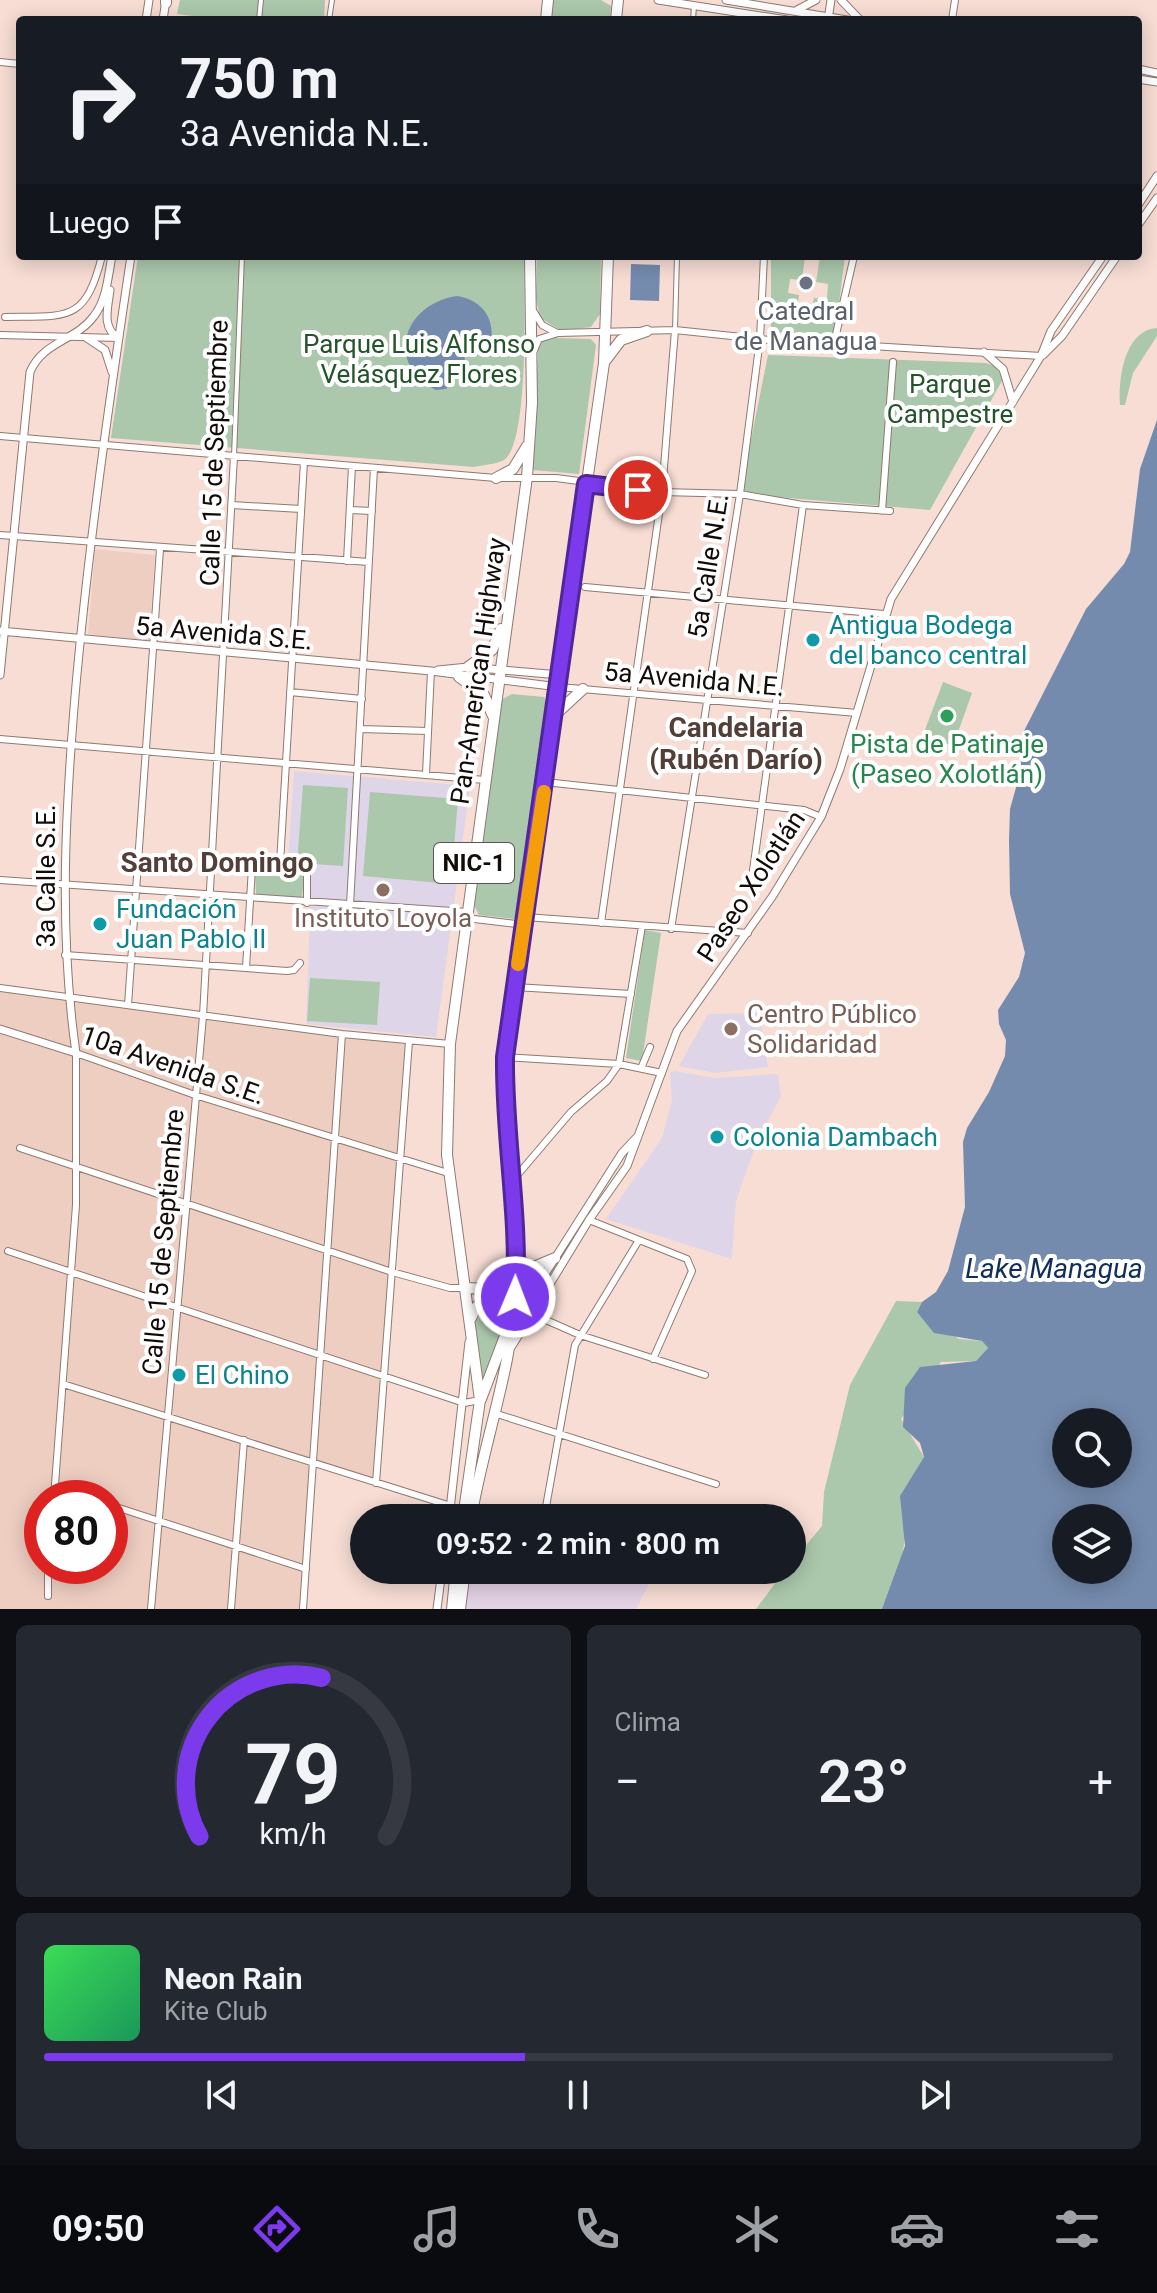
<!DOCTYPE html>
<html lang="es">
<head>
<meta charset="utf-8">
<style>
  :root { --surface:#171b24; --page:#242831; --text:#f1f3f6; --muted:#9ea1a6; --line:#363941; --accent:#7c3aed }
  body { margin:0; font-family:Roboto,sans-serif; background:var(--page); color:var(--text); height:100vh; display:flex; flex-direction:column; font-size:30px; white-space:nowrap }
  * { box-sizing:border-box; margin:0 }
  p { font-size:26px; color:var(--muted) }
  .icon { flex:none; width:44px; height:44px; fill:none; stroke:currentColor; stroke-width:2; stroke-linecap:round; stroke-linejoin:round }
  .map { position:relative; height:1609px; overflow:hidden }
  .sheet { display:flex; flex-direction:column; gap:16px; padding:16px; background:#0d0f14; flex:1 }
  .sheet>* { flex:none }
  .guide { position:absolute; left:16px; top:16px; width:1126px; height:244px; border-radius:8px; box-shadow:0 4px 20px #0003; background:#171b24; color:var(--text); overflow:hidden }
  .controls { position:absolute; left:1052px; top:1408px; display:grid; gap:16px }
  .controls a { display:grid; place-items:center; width:80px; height:80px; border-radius:50%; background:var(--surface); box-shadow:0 4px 20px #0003; font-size:40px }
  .speed { position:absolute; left:24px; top:1480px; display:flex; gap:16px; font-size:40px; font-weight:700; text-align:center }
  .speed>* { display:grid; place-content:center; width:104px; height:104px; border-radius:50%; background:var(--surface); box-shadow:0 4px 20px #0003; line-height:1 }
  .speed .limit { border:12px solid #d22; background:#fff; color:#111 }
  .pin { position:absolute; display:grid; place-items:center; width:68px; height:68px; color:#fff; margin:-34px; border:4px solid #fff; border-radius:50%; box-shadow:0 2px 8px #0007 }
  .me { position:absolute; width:88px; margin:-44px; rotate:1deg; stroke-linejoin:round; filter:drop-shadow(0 0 6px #0008) }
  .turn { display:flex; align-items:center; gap:28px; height:168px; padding:0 32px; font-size:36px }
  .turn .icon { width:104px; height:104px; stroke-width:2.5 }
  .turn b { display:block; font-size:56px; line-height:68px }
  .then { display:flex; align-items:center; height:76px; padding:0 32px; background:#0003; gap:16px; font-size:30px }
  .big { font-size:60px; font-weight:600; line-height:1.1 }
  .sheet .card { flex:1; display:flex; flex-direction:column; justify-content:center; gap:12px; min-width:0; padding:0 28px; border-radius:12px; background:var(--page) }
  .sheet .dial { align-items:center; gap:0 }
  .dial svg { height:208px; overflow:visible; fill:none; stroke:var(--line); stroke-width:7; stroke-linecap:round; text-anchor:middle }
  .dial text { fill:var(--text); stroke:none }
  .song { display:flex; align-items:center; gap:24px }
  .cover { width:96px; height:96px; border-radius:12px; background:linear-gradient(135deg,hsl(130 70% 55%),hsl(150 70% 35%)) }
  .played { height:8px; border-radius:4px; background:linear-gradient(90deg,var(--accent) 45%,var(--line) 45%) }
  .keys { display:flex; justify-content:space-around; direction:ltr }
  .heat { display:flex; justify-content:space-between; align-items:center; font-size:44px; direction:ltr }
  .sheet .tiles { flex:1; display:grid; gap:16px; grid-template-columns:1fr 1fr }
  .card:last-child { grid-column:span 2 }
  .trip { position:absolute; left:350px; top:1504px; width:456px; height:80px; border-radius:40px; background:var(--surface); box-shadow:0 4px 20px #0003; font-weight:600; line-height:80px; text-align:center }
  .menu { display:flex; height:128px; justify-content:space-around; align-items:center; background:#090b0e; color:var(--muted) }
  .menu .icon { width:56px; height:56px }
  .menu .active { color:var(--accent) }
  .menu b { font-size:36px; color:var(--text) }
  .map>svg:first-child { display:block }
  .built { fill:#efcec2; fill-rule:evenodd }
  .industrial { fill:#e4d3e5 }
  .education { fill:#dfd5e9 }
  .green { fill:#abc8ac }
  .water { fill:#758bad; fill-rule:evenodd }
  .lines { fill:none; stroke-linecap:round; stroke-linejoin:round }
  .pedestrian-casing { stroke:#8f7971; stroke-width:6 }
  .minor-casing { stroke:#8f7971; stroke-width:8 }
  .tertiary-casing { stroke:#8f7971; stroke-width:9 }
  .trunk-casing { stroke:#8f7971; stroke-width:12 }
  .pedestrian { stroke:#fff; stroke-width:4 }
  .minor { stroke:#fff; stroke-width:6 }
  .tertiary { stroke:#fff; stroke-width:7 }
  .trunk { stroke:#fff; stroke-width:10 }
  .route-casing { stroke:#51269a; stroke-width:20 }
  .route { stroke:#7c3aed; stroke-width:14 }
  .slow { stroke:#f59e0b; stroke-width:14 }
  .worship-dot { fill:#6b7280; stroke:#fff; stroke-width:3 }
  .culture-dot { fill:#0f9aa8; stroke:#fff; stroke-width:3 }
  .leisure-dot { fill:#2e9e5b; stroke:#fff; stroke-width:3 }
  .education-dot { fill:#8d6e63; stroke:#fff; stroke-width:3 }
  .labels { text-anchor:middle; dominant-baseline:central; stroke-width:8; stroke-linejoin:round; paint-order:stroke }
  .shield { fill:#fff; stroke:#5a5452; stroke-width:2 }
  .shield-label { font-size:24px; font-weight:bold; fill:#130b08 }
  .worship-label { font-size:26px; fill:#5b616d; stroke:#fff }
  .park-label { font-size:26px; fill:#23542a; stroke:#fff }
  .street-label { font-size:26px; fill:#130b08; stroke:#fff }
  .culture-label { font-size:26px; fill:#0d838f; stroke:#fff; text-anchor:start }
  .leisure-label { font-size:26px; fill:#27864d; stroke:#fff }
  .education-label { font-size:26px; fill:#785e54; stroke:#fff }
  .neighbourhood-label { font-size:28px; font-weight:bold; fill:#533f38; stroke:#fff }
  .water-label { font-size:28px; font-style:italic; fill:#112d59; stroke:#fff }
</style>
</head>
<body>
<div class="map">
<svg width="1157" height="1609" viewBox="0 0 1157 1609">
  <rect width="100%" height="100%" fill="#f7ddd4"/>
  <path class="built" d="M95 549 155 555 149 641 88 634Z
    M0 988 409 1041 376 1483 313 1461 303 1609H0ZM42 1498H110V1566H42Z"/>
  <path class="industrial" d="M472 1570H618L649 1585 636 1609H465Z"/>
  <path class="education" d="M294 771 470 786 436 1037 306 1024 312 861 288 859Z
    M759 1013 768 1067 715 1073 679 1066 708 1014Z
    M674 1071 715 1078 778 1074 781 1096 757 1142 736 1201 732 1259 606 1219 662 1138 672 1100 670 1072Z"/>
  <path class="green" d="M180 0H325L324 20H224L177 14Z
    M552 0H601L611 6 610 20H550Z
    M138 256H524C524 290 530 443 504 460 497 464 483 465 474 467L111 438Z
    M537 256H601L600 314 591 327 562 331 540 318 536 299Z
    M771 256H805L802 280 790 279 788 293 799 295 797 309 811 311 814 298 827 299 828 284 816 282 820 256H845L835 335 771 332Z
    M1157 328V336L1133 373 1125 405H1120C1118 380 1124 330 1157 328Z
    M555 338 591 339 596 345 579 474 533 470 538 350 543 341Z
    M768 355 986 363 995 366 1003 379 930 510 740 494Z
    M943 682 972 693 953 746 923 735Z
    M512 694 544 697 547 703 520 912 515 919 479 915 474 905 501 700Z
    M303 785 348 788 343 866 297 863Z
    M370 792 458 799 451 884 363 876Z
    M258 867 305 870 302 898 256 894 255 871Z
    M645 930 661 933 642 1061 626 1058Z
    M310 978 380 982 377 1025 307 1021Z
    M896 1301 922 1302 917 1312 959 1339 982 1341 988 1348 976 1361 941 1362 901 1419 924 1457 913 1476 902 1559 884 1609H756L785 1570H792V1562L822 1526 824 1492 850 1385Z
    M509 1302 486 1382 483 1383 475 1321 493 1305Z"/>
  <path class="water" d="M631 264 660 265 659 301 630 300Z
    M457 296C482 300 495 318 491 342L476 357 470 353 464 355 466 366 446 389 436 390C385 365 402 304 457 296Z
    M1157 420V1609H882L905 1546 900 1496 924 1457 920 1443 903 1427 905 1388 920 1367 976 1361 988 1348 982 1341 934 1333 917 1312 922 1302 936 1292 948 1271 965 1207 963 1142 967 1128 989 1092 1005 1056 1006 1040 999 1024 998 1010 1019 977 1025 953 1010 894 1009 840 1010 809 1019 777 1024 731 1086 609 1124 564 1130 552 1140 469ZM1066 1422H1118V1474H1066ZM1066 1518H1118V1570H1066Z"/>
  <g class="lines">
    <g class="pedestrian-casing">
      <path id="pedestrian" d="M259 20 261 0
        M329 20 332 0
        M693 20 694 6
        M675 330 677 256
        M234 456 242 256"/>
    </g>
    <g class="minor-casing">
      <path id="minor" d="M952 20 955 0
        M0 62 20 64
        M534 312 542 325 557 333
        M5 317C68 316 85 323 102 256
        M0 335 119 338
        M834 343 854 256
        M534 350 539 339 558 333 675 330 770 340 1041 356
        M0 436 496 478H556L662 492 740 494 803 505 890 511
        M232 505 301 509
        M350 510 372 511
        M882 511 893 362
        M0 535 369 562
        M347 561 352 466
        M585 587 884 614
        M559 687 857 713
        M290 692 362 699
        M361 729 428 731
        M0 739 485 780
        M426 774 431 671
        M545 782 804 810 821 817
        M280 863 304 462
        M0 880 467 912
        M751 885 803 505
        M350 905 374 468
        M525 917 748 933
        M466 918 524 925
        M601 923 662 492 675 330
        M671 929 740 494 760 339 764 256
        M65 955 287 971 294 970 300 963
        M246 968 252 867 256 863 307 867V903
        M515 987 631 994
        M0 988 342 1034 450 1044
        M128 1005 160 549
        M505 1057 619 1064 662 1073
        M642 1066 650 1047
        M20 1148 392 1272 450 1288H465
        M514 1179 571 1112 607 1081 619 1064 642 926
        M589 1220 687 1259 692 1271 653 1359
        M8 1251 464 1403 480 1400
        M530 1313 580 1335 705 1375
        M63 1384 451 1506
        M494 1413 716 1484
        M376 1483 409 1041
        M55 1488 87 1498
        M54 1498 76 1205V1053L195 1095 448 1173
        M110 1505 306 1569
        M472 1514 483 1518
        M544 1518 575 1345 639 1240
        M48 1566V1596
        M151 1609 203 1016 234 456
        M231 1609 244 1440
        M303 1609 342 1034"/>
    </g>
    <g class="tertiary-casing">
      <path id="tertiary" d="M658 0 787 20
        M726 0 847 20
        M841 0 860 20
        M797 10 816 0
        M146 20 149 0
        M163 20 166 0
        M828 20 831 0
        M1138 69 1157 73
        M1138 79 1157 82
        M1138 205 1157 176
        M1138 225 1157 198
        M110 290C108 307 101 329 119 338
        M87 338 105 350 112 372
        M984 352 1003 369 1013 402
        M1043 355 1062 336 1117 256
        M0 631 431 671 559 687
        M438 670 468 667 560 675
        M0 675 30 372C43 341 76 341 94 316 107 299 108 276 112 256
        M0 1029 76 1053C59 934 65 816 75 696 88 549 109 402 131 256
        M515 1297 526 1293 543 1277 622 1153 637 1137
        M512 1346 589 1220 627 1166 677 1031 772 897 821 817 840 769 891 599 1041 356 1051 331 1103 256
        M449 1518 469 1342
        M437 1609 442 1570"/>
    </g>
    <g class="trunk-casing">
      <path id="trunk" d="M166 3V0
        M546 20 548 0
        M616 20 618 0
        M605 361 621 340 647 331
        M496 478 513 469 527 446
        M468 667 492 650 501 629
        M459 677 484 695 493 716
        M557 713 583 689
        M516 1257 531 1268 555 1258
        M465 1288 516 1290
        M471 1318 477 1306 515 1297
        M481 1399 508 1328
        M463 1518 480 1400 447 1155 450 1044 527 477 532 403 530 256
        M471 1518C484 1441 512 1368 516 1290 519 1212 504 1135 505 1057L604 363 608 256
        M452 1609 456 1570
        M460 1609 465 1570"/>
    </g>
    <use href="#pedestrian" class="pedestrian"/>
    <use href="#minor" class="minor"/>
    <use href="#tertiary" class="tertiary"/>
    <use href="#trunk" class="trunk"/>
  </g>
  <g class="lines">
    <g class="route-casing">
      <path id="route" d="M515 1297C520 1217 504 1138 505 1057L586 484 638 490"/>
    </g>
    <use href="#route" class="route"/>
    <path class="slow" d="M518 964 544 792"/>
  </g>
  <circle class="worship-dot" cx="806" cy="283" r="8"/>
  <g class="culture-dot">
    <circle cx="813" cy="640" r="8"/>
    <circle cx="100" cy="924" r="8"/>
    <circle cx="717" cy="1137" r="8"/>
    <circle cx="179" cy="1375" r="8"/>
  </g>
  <circle class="leisure-dot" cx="947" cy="716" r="8"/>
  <g class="education-dot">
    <circle cx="383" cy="890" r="8"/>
    <circle cx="731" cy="1029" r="8"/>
  </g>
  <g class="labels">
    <rect class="shield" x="434" y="843" width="80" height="40" rx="6"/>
    <g class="shield-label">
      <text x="474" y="863">NIC-1</text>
    </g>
    <g class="worship-label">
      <text x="806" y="311">Catedral<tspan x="806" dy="30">de Managua</tspan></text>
    </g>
    <g class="park-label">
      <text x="419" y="344">Parque Luis Alfonso<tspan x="419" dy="30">Velásquez Flores</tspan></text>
      <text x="950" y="384">Parque<tspan x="950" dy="30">Campestre</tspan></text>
    </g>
    <g class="street-label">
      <text transform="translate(214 453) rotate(-88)">Calle 15 de Septiembre</text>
      <text transform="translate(708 566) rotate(-81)">5a Calle N.E.</text>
      <text transform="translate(224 633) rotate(5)">5a Avenida S.E.</text>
      <text transform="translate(478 671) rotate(-82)">Pan-American Highway</text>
      <text transform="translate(694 679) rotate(5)">5a Avenida N.E.</text>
      <text transform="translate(46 876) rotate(-90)">3a Calle S.E.</text>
      <text transform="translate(751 886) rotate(-57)">Paseo Xolotlán</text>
      <text transform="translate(173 1065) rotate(19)">10a Avenida S.E.</text>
      <text transform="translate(163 1242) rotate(-85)">Calle 15 de Septiembre</text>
    </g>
    <g class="culture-label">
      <text x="829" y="625">Antigua Bodega<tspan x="829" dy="30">del banco central</tspan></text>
      <text x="116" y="909">Fundación<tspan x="116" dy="30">Juan Pablo II</tspan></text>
      <text x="733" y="1137">Colonia Dambach</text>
      <text x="195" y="1375">El Chino</text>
    </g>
    <g class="leisure-label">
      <text x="947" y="744">Pista de Patinaje<tspan x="947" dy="30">(Paseo Xolotlán)</tspan></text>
    </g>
    <g class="education-label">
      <text x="383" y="918">Instituto Loyola</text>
      <text x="747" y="1014" text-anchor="start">Centro Público<tspan x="747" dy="30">Solidaridad</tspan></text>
    </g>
    <g class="neighbourhood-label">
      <text x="736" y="727">Candelaria<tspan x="736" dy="32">(Rubén Darío)</tspan></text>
      <text x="217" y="862">Santo Domingo</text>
    </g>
    <g class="water-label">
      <text x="1054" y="1268">Lake Managua</text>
    </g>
  </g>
</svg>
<div class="controls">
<a><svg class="icon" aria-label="search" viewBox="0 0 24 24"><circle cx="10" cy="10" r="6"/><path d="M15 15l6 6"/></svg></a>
<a><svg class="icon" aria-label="layers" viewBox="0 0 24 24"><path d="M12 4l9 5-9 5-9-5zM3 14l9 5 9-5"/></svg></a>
</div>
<div class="speed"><div class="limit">80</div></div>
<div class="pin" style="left:638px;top:490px;background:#d93025"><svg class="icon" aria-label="arrive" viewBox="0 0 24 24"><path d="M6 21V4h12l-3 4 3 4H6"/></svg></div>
<svg class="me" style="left:515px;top:1297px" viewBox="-20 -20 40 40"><circle r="17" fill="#7c3aed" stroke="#fff" stroke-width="3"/><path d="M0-11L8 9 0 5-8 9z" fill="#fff"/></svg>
<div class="trip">09:52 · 2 min · 800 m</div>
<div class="guide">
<div class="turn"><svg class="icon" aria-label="right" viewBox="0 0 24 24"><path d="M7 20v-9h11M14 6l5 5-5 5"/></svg><div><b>750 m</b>3a Avenida N.E.</div></div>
<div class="then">Luego<svg class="icon" aria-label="arrive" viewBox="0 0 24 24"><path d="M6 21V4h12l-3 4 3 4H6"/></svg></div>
</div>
</div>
<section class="sheet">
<div class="tiles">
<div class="card dial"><svg viewBox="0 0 100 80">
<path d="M14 69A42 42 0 1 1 86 69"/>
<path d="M14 69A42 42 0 0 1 61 8" stroke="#7c3aed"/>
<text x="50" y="56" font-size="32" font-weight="700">79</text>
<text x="50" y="72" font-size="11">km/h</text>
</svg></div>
<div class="card"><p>Clima</p>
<div class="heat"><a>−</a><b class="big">23°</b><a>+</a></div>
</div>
<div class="card">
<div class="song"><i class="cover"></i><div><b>Neon Rain</b><p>Kite Club</p></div></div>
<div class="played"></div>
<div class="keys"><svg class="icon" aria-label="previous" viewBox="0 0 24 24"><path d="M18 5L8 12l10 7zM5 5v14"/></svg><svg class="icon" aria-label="pause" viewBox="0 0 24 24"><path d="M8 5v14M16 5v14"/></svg><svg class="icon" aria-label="next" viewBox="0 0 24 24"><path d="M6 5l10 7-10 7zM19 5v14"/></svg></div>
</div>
</div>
</section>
<nav class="menu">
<b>09:50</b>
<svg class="icon active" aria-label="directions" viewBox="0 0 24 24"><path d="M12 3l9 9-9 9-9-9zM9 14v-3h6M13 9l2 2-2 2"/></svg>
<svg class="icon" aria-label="music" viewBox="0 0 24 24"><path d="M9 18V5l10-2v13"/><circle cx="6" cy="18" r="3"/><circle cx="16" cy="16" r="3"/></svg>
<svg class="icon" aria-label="phone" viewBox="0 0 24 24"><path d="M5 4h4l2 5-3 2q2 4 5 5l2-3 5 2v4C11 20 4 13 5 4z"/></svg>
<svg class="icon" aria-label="climate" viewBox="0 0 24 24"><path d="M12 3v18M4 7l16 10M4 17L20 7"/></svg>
<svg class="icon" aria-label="car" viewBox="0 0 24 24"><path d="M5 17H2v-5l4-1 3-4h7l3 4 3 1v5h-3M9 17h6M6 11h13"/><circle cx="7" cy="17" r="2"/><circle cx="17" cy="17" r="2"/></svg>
<svg class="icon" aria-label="filters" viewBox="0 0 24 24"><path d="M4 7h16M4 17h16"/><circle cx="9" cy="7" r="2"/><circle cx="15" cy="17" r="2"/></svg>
</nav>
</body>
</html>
